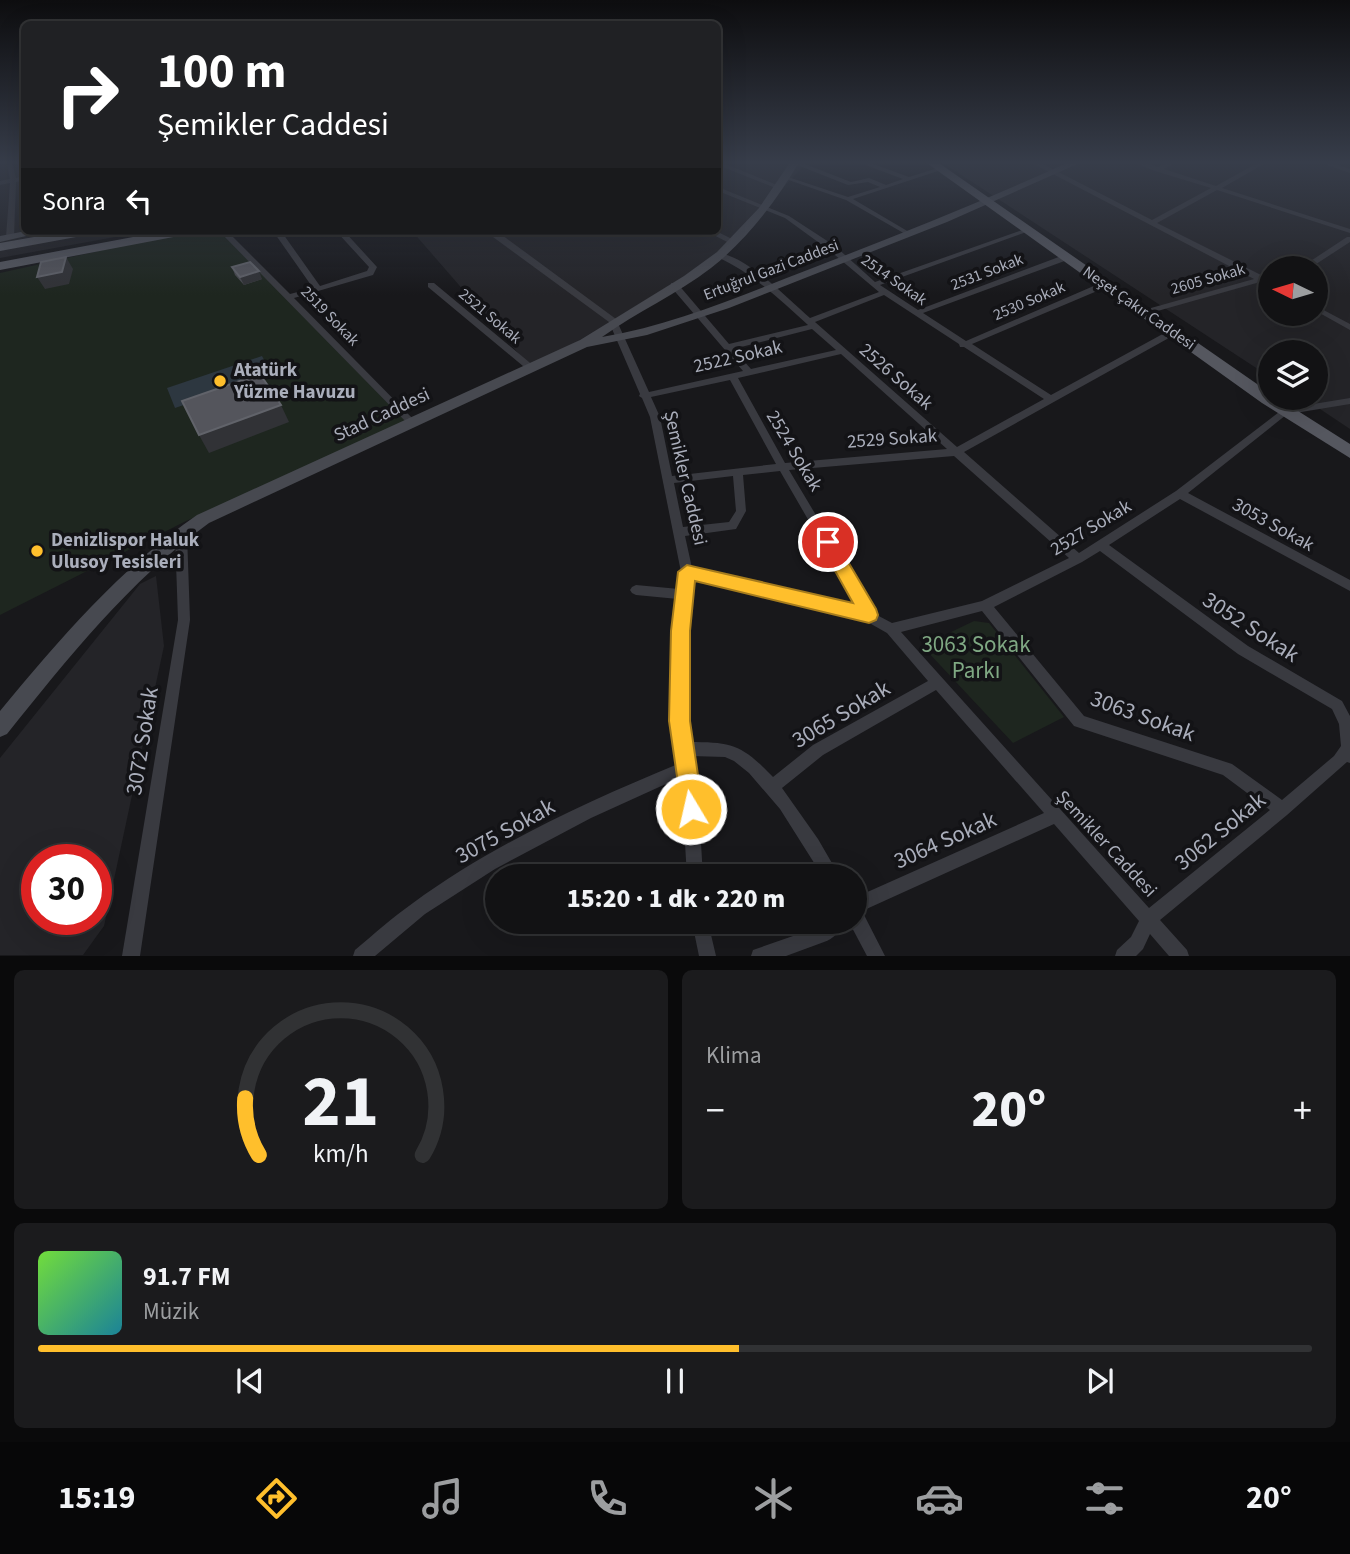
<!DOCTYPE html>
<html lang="tr">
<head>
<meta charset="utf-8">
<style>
  :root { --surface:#121214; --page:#1b1b1d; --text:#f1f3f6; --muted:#9c9ea0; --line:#313234; --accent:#ffbf2c }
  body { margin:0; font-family:"Source Sans 3",sans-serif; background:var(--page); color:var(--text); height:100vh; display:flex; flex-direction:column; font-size:26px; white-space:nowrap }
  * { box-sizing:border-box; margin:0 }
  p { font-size:23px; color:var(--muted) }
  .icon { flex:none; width:38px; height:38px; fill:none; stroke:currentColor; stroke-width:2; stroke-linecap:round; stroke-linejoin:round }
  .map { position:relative; height:956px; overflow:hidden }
  .details { display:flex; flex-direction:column; gap:14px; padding:14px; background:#0a0a0b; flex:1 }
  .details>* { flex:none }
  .hud { position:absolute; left:21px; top:21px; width:700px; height:214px; border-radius:10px; box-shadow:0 7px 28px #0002,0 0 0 2px var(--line); background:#202124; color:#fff; overflow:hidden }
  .needle { width:46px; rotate:275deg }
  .controls { position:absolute; left:1258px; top:256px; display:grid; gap:14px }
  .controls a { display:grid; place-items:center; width:70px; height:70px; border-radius:50%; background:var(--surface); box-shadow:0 7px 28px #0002,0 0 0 2px var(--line); font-size:35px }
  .speed { position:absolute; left:21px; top:844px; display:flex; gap:14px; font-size:35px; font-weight:700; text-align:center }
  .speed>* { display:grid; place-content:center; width:91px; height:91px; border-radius:50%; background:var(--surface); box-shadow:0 7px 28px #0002,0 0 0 2px var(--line); line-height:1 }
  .speed .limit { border:10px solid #d22; background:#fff; color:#111 }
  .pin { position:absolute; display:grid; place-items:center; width:60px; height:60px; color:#fff; margin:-30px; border:4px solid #fff; border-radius:50%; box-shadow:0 2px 7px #0007 }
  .me { position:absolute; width:77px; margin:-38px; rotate:351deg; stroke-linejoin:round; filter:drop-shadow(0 0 5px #0008) }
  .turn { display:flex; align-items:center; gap:24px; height:147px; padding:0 21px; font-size:32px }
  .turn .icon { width:91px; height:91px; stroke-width:2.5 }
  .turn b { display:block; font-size:49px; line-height:60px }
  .then { display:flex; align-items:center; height:66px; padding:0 21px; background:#0003; gap:14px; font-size:26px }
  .big { font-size:52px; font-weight:800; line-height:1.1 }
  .details .card { flex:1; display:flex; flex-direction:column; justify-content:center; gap:10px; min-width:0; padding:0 24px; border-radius:10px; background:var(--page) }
  .details .dial { align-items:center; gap:0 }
  .dial svg { height:182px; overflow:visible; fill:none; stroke:var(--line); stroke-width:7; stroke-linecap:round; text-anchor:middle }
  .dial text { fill:var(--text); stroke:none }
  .song { display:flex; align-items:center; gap:21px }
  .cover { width:84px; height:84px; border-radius:10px; background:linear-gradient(135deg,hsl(100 70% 55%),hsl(190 70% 35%)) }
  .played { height:7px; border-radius:4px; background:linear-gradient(90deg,var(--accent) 55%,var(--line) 55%) }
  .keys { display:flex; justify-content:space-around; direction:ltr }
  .heat { display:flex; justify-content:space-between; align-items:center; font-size:38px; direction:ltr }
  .details .tiles { flex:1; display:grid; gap:14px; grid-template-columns:1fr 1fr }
  .card:last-child { grid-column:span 2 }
  .trip { position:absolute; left:485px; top:864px; width:382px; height:70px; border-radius:35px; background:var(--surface); box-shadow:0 7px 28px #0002,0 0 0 2px var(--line); font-weight:800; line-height:70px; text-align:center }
  .menu { display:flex; height:112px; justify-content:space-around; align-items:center; background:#070708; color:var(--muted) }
  .menu .icon { width:49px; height:49px }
  .menu .current { color:var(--accent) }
  .menu b { font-size:32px; color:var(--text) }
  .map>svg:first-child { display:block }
  .built { fill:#242428; fill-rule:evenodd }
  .green { fill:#1e261f }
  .water { fill:#2d3740 }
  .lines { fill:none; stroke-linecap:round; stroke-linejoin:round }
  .street { fill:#393a40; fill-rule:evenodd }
  .secondary { fill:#474950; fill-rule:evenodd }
  .primary { fill:#55575f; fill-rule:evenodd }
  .wall { fill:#494a50 }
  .shaded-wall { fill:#313236 }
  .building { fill:#54555c; stroke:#61636a; stroke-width:2 }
  .route { fill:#ffbf2c; stroke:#a67c1d; stroke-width:2 }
  .poi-dot { fill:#ffbf2c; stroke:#131316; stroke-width:2.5 }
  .labels { text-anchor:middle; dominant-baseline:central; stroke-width:7; stroke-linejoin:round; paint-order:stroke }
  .far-street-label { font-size:16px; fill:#aaaebb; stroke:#131316 }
  .street-label { font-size:19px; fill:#aaaebb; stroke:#131316 }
  .poi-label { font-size:19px; font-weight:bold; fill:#aaaebb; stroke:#131316; text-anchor:start }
  .near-street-label { font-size:23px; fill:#aaaebb; stroke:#131316 }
  .near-park-label { font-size:23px; fill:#7fa883; stroke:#131316 }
</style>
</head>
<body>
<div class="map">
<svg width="1350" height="956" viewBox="0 0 1350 956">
  <rect width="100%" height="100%" fill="#18181b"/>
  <path class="built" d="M0 161H24V231H148L0 258Z
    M718 161H808L720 255 532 369 412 231H718Z
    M940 161H1350V429L1302 397H1316V352H1270V377ZM1270 268H1316V313H1270Z
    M156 576 164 646 104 926 83 955H0V758L140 584ZM37 859H96V919H37Z"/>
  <path class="green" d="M188 231H223L413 424 186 521 0 615V273Z
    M974 621 989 623 1064 717 1013 743 926 650V644Z"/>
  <path class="water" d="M262 356 272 375 175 408 167 388Z"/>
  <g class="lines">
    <path class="street" d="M6 161H12L16 178 24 176V180L16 182 14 237 10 239 6 237 10 183 0 185V181L10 179Z
      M718 161 782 187 783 188 778 189 718 165Z
      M787 161H797L851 182 869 178 886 185 903 179 855 161H865L909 177 941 167 944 169 853 199 909 232V234L907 235 846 200 783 178 788 177 848 197 880 187 868 182 848 185Z
      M1028 161H1037L1152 220 1211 188 1155 171 1130 161H1141L1158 167 1169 161H1178L1164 169 1216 186 1261 161H1269L1222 188 1350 229V233L1217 190 1157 223 1265 277 1270 281V286L1260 282 1154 312 1150 310 1151 308 1254 279Z
      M1316 161H1327L1350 169V173Z
      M718 187 789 216 835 246 875 282 1025 229H1029V231L880 285 918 310 1064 255H1070V259L923 313 966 341 1103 282H1109V286L972 344 1051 395 1170 330H1176V334L964 452 1079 553 1176 491 1283 409H1289L1291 411 1188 493 1350 580V591L1180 499 1109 545 1248 646 1342 701 1350 716V763L1347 762 1287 815 1160 920 1187 950 1189 956H1169L1150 934 1143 949 1136 956H1115L1117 950 1131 937 1139 921 1054 824 862 911 885 956H867L849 922H854V898L1044 813 936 690 823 755 782 788 818 839 840 877H823L780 809 749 773 734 761 725 757 691 756 699 809 703 877H687L683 809 679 778 591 818 495 869 425 914 375 956H353L355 950C374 934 393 917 413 903 494 844 586 802 678 764L674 749 675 746C669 698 673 647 678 599L636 595 632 593 630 590 632 587 636 585 679 589 681 572 650 417 642 398 639 396 640 394 609 322 493 237 488 231H514L502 235 616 319 649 392 743 371 671 287V283H677L729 344 808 325C780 300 753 273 717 257V253C745 254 789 300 810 318L879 292 829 250 785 218 718 191ZM884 295 959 344 960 347H964L1044 399 957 447 815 322ZM812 329 836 350 751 369 733 349ZM841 354 947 449 785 463 738 378ZM730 380 776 464 672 476 660 417 651 397ZM954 456 1069 558 982 601 892 623 875 614 789 470ZM780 471 858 606 692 568 685 536 736 529 746 511 743 475ZM733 476 736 511 729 522 683 527 674 483ZM1100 551 1238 654 1332 709 1339 724 1341 746 1334 756 1282 800 1232 764 1084 716 994 607 1082 562ZM692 578 857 616 887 633 928 681 813 745 773 777C742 745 733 742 689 742 681 689 687 632 692 578ZM982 611 1074 726 1223 775 1270 810 1149 908 901 632Z
      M219 231H227L290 294 313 288 273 231H281L320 286 367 271 369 267 336 231H344L377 267 373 275 294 298 416 422 418 424 416 426H410Z
      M706 231H716L738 242 731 244Z
      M1347 237H1350V242L1310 268H1300Z
      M428 283H434L535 367 536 369 535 371H529L428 287Z
      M1316 306 1350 324V330L1316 311Z
      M1350 398V404L1295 413 1290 410 1295 407Z
      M181 530 185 531 187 534 190 620 140 956H122L178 620 175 534 177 531Z
      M692 922H708L716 956H699Z
      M824 922H844C841 931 833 939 824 942L786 956H751L753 950 819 927Z"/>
    <path class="secondary" d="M791 161H800C776 201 748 239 711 268 677 294 637 312 602 337 674 325 742 295 810 269 898 235 986 200 1071 161H1084L947 222 729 308 647 335 587 347 209 523C128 582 69 657 7 734L0 737V711C60 639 119 569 197 515L580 340 684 276 717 252 759 208Z
      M26 231H48L0 242V236Z"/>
    <path class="primary" d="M924 161H936L1270 393V397H1276L1350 444V458L1262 403Z
      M68 231H93L87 235 0 251V243Z
      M165 231H190L184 235 0 270V262Z"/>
  </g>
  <path class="wall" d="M232 267 262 279 244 285 235 275Z"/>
  <path class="shaded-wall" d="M66 257 73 269 69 284 45 289 37 277Z
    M259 271 262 279 244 285 240 277Z
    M281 405 289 422 209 453 199 435Z"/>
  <path class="building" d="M66 257 62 272 37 277 41 262Z
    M250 262 259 271 240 277 232 267Z
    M260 374 281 405 199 435 182 401Z"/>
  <linearGradient id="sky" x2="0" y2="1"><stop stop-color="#0d0d0f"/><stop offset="0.55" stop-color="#373d4a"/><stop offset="1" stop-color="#373d4a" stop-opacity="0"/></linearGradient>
  <rect width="1350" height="295" fill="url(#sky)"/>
  <path class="route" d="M828 536 834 538 876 609 878 615 876 620 869 623 695 581 690 631V721L703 809 699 818 691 821 683 818 669 721 671 631 678 572 687 565 853 603 819 542Z"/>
  <g class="poi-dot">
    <circle cx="220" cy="381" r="7"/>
    <circle cx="37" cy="551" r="7"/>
  </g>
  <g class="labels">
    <g class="far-street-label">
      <text transform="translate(771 270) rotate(-21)">Ertuğrul Gazi Caddesi</text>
      <text transform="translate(987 272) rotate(-21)">2531 Sokak</text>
      <text transform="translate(1208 279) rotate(-16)">2605 Sokak</text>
      <text transform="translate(894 280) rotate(35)">2514 Sokak</text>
      <text transform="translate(1029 301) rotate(-23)">2530 Sokak</text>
      <text transform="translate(1139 308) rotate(35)">Neşet Çakır Caddesi</text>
      <text transform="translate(330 316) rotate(46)">2519 Sokak</text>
      <text transform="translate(490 316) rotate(40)">2521 Sokak</text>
    </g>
    <g class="street-label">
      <text transform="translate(738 357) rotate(-13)">2522 Sokak</text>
      <text transform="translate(896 377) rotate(41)">2526 Sokak</text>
      <text transform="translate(382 415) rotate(-25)">Stad Caddesi</text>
      <text transform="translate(892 439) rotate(-4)">2529 Sokak</text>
      <text transform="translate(794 451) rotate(59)">2524 Sokak</text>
      <text transform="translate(685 478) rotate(77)">Şemikler Caddesi</text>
      <text transform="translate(1273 525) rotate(29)">3053 Sokak</text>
      <text transform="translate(1091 528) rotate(-31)">2527 Sokak</text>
      <text transform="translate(1106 844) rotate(47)">Şemikler Caddesi</text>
    </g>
    <g class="poi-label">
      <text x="234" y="370">Atatürk<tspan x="234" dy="22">Yüzme Havuzu</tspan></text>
      <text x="51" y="540">Denizlispor Haluk<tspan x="51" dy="22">Ulusoy Tesisleri</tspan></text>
    </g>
    <g class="near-street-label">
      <text transform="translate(1251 627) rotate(33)">3052 Sokak</text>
      <text transform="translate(841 714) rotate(-31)">3065 Sokak</text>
      <text transform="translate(1143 716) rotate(20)">3063 Sokak</text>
      <text transform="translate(142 741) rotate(-81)">3072 Sokak</text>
      <text transform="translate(505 831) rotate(-29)">3075 Sokak</text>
      <text transform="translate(1220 831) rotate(-39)">3062 Sokak</text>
      <text transform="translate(945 840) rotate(-24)">3064 Sokak</text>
    </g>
    <g class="near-park-label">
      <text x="976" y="644">3063 Sokak<tspan x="976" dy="26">Parkı</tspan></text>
    </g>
  </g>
</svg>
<div class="controls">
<a><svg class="needle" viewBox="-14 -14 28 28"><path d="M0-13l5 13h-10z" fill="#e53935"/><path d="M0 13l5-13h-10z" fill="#9c9ea0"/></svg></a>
<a><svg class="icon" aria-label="layers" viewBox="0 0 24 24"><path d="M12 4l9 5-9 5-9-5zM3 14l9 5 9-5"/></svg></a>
</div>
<div class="speed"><div class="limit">30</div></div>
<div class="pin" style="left:828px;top:542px;background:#d93025"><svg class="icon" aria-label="arrive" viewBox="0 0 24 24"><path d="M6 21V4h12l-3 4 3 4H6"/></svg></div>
<svg class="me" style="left:691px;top:809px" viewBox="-20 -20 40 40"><circle r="17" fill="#ffbf2c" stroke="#fff" stroke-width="3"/><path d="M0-11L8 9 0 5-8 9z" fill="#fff"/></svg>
<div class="trip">15:20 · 1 dk · 220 m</div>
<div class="hud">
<div class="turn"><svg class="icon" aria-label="right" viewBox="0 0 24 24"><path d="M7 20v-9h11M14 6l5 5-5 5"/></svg><div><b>100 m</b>Şemikler Caddesi</div></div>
<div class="then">Sonra<svg class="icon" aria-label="left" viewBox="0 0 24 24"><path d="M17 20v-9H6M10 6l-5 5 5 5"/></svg></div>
</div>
</div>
<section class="details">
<div class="tiles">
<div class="card dial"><svg viewBox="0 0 100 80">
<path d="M14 69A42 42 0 1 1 86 69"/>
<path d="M14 69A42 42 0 0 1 8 44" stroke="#ffbf2c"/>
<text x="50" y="56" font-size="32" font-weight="700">21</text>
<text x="50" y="72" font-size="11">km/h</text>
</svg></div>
<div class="card"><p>Klima</p>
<div class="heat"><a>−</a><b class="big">20°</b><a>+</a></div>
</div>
<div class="card">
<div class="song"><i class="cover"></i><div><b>91.7 FM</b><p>Müzik</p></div></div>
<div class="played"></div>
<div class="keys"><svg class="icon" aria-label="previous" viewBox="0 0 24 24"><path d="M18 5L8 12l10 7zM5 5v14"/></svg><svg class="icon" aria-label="pause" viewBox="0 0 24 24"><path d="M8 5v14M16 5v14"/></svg><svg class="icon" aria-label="next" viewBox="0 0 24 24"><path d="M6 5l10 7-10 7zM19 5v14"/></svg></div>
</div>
</div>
</section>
<nav class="menu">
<b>15:19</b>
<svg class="icon current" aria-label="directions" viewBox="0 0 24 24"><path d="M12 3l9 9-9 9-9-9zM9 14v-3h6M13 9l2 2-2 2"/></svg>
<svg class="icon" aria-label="music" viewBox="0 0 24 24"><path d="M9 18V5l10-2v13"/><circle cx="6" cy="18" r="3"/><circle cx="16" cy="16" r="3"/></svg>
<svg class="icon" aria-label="phone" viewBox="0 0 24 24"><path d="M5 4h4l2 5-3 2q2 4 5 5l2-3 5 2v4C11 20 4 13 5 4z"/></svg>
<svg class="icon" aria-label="climate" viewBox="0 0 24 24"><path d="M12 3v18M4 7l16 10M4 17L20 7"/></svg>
<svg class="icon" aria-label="car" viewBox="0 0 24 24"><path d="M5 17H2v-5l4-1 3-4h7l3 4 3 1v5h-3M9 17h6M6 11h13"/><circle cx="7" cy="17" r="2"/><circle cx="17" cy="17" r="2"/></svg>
<svg class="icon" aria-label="filters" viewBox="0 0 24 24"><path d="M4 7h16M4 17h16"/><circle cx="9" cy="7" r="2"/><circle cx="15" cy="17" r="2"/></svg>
<b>20°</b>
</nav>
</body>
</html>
